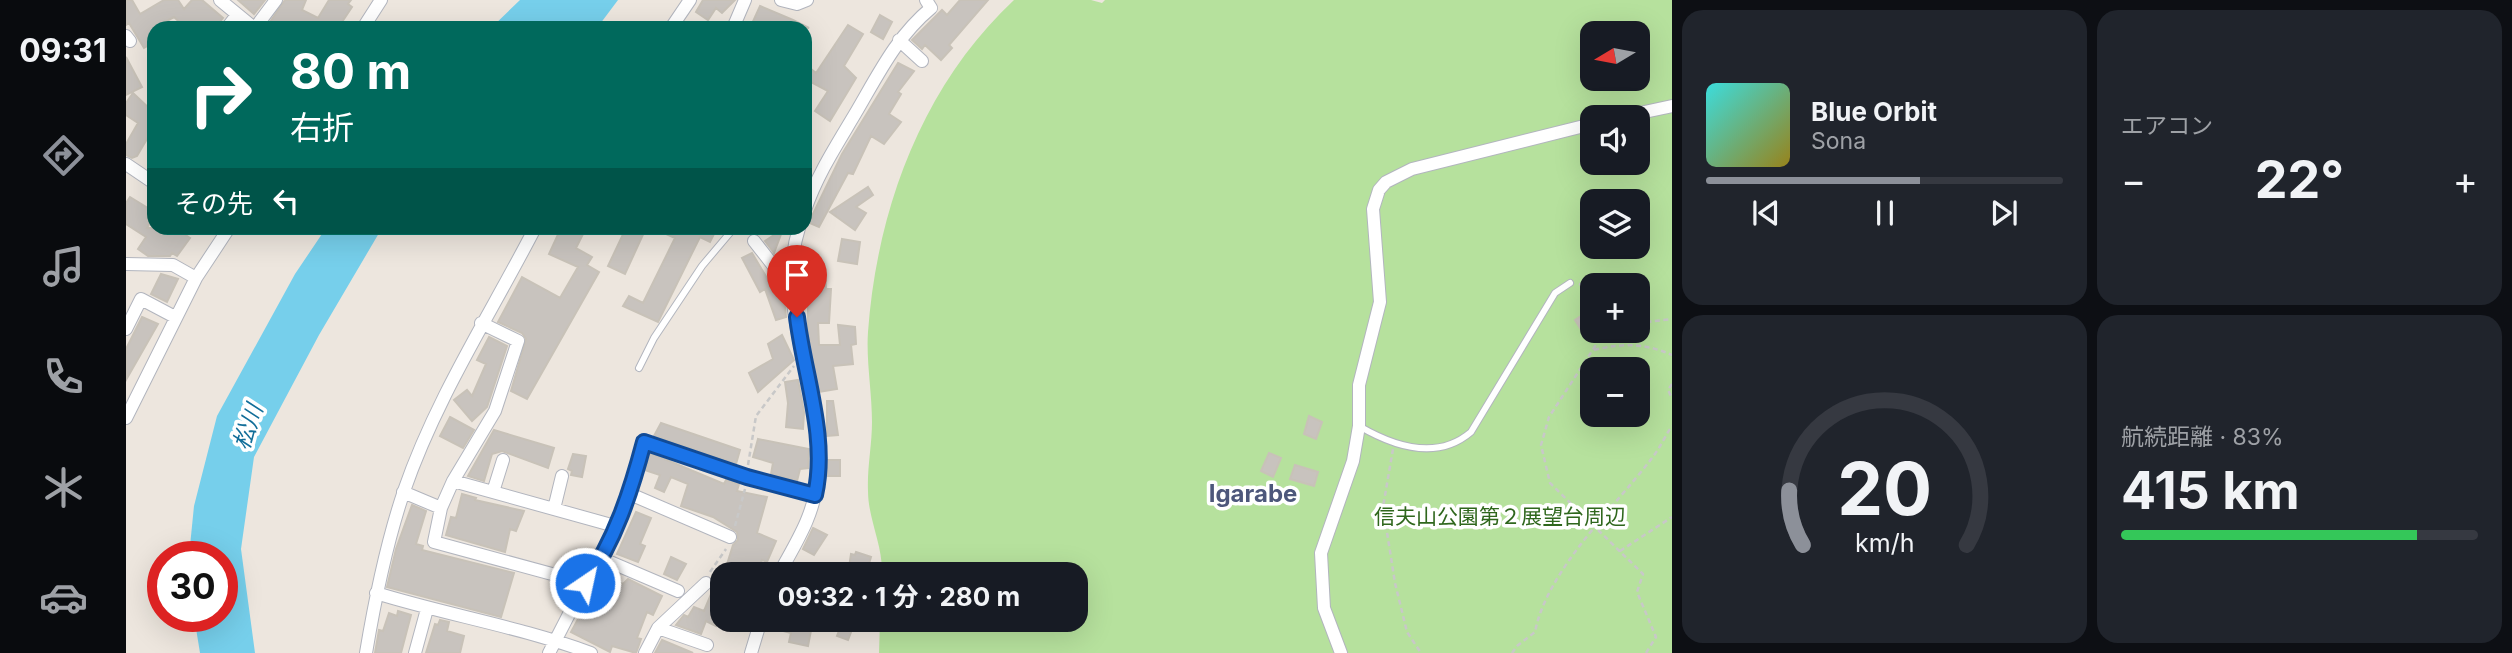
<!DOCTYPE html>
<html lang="ja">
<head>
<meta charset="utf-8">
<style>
  :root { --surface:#171b24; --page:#20242c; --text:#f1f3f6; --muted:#9ea1a6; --line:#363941; --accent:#8c9099 }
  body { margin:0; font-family:Inter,"Noto Sans JP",sans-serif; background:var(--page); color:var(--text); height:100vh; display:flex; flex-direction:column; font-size:26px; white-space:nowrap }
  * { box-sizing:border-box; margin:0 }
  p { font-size:23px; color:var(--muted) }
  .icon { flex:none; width:38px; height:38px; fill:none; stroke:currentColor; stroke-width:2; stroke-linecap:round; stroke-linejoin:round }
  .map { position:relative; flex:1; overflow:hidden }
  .sheet { display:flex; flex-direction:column; gap:10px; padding:10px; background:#0d0f14; width:840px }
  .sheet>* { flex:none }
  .banner { position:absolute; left:21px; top:21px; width:665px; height:214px; border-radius:21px; box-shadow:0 7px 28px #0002; background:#00695c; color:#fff; overflow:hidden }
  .needle { width:46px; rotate:260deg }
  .tools { position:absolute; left:1454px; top:21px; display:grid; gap:14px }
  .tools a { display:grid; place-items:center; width:70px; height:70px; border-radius:14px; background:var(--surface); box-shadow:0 7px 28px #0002; font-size:35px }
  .speed { position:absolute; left:21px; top:541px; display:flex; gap:14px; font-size:35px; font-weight:700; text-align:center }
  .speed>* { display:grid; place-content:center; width:91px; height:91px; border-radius:50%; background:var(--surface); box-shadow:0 7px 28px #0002; line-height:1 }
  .speed .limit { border:10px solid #d22; background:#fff; color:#111 }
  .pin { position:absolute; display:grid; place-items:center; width:60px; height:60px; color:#fff; margin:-72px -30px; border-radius:50% 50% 50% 0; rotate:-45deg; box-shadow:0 0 7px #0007 }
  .pin .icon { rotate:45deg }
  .me { position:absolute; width:77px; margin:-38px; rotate:34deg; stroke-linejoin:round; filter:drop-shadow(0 0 5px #0008) }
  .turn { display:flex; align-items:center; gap:24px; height:147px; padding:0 28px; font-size:32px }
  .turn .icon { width:91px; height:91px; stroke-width:2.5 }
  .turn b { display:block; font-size:49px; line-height:60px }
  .then { display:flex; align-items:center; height:66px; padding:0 28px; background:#0003; gap:14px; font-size:26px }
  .big { font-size:52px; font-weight:700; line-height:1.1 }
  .sheet .tile { flex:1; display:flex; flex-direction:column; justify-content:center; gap:10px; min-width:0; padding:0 24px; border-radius:21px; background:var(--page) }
  .sheet .dial { align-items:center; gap:0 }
  .dial svg { height:182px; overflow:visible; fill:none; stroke:var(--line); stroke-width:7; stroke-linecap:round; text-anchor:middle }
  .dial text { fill:var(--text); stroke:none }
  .song { display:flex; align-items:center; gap:21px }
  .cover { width:84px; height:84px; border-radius:10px; background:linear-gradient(135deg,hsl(180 70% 55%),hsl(50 70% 35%)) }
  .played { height:7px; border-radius:4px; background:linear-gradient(90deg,var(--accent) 60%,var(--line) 60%) }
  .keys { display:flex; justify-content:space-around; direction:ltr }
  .heat { display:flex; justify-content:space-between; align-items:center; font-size:38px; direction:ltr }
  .charge { height:10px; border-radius:5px; background:linear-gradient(90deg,#34c759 83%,var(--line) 0) }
  .sheet .tiles { flex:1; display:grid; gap:10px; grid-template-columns:repeat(2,1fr) }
  .trip { position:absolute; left:584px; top:562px; width:378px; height:70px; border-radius:21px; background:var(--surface); box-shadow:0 7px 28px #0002; font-weight:700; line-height:70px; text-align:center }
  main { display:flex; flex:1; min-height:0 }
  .tabs { display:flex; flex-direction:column; width:126px; justify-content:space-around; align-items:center; background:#090b0e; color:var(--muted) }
  .tabs .icon { width:49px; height:49px }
  .tabs .active { color:var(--accent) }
  .tabs b { font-size:32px; color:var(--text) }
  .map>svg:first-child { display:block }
  .green { fill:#b6e19d; fill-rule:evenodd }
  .water { fill:#76cfeb }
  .building { fill:#c8c3be; stroke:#c8c2b8; stroke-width:2 }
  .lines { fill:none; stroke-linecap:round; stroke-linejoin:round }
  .service-casing { stroke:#b2b5be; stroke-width:8 }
  .minor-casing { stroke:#b2b5be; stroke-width:14 }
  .path { stroke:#c8c8c8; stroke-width:2.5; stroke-dasharray:5 3.5; stroke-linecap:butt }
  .service { stroke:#fff; stroke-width:6 }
  .minor { stroke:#fff; stroke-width:12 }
  .route-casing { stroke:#114b97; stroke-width:18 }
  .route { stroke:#1a73e8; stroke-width:12 }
  .labels { text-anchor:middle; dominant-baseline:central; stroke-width:7; stroke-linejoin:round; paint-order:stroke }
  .park-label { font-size:21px; fill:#2f671d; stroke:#fff }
  .water-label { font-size:23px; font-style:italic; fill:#126e99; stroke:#fff }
  .quarter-label { font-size:24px; font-weight:bold; fill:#4d577b; stroke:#fff }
</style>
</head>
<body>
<main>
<nav class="tabs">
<b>09:31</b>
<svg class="icon active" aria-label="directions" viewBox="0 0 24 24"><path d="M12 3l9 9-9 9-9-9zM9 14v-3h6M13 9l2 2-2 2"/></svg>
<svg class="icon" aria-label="music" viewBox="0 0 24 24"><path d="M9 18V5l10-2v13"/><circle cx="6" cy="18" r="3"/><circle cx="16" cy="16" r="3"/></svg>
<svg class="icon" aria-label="phone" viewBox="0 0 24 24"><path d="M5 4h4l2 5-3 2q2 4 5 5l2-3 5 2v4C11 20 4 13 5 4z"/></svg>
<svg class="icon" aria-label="climate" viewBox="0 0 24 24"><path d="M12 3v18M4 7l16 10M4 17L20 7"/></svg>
<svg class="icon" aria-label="car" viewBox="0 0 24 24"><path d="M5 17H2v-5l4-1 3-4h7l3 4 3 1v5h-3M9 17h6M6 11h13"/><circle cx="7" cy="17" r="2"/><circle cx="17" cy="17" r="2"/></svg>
</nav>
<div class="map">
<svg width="1546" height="653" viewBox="0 0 1546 653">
  <rect width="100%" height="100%" fill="#ede6de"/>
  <path class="green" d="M888 0H965L976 3 979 0H1546V653H753L754 620H950V574H756C757 545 742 519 742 491 741 468 746 445 746 422 746 392 740 361 742 332 751 208 797 85 888 0ZM1466 33H1512V79H1466ZM1466 117H1512V163H1466ZM1466 201H1512V247H1466ZM1466 285H1512V331H1466ZM1466 369H1512V415H1466Z"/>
  <path class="water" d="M394 0H492L471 28H365Z
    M200 228H256L193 335 128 457 115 549 129 653H74L68 616H96V556H63L68 506 91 416 169 274Z"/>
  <path class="building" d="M0 0H6L14 14 38 0H52L58 9 66 0H76L97 18 89 28H60L48 17 28 28V42L18 48 3 23 0 25Z
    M112 0H139L128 14Z
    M159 0H180L176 10 192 18 203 0H225L222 4 226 7 212 28H140Z
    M577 0H609L596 13 590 8 582 20 570 12Z
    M834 0H862L823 45 826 48 815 60 799 45 796 49 786 40 816 10 821 15Z
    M634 6 667 20 683 28H624Z
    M754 15 766 22 757 39 745 32Z
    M722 25 737 34 718 66 730 78 704 121 689 111 702 91 679 79V64L690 73Z
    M0 57 16 87 0 95Z
    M772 63 788 71 772 92 775 94 763 114 775 122 758 144 745 136 727 174 722 173 693 227 679 221 687 214 716 154Z
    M7 93 28 113V127L11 156 6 158 0 155V144L12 123 0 115V103Z
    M742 187 747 195 730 207 740 213 729 230 704 212Z
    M4 197 25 210 22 214 27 217 21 228H49L64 238 51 256 46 253 44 256H22L12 249 20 237 0 224V203Z
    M435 228H460L450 248 466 257 461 265 473 272 401 399 385 391 400 339 396 333 372 322 396 277 434 298 452 267 423 254Z
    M500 228H520L499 274 482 266Z
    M527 228H591L584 242 574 237 532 322 497 306 503 296 517 303 549 238Z
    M657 229 648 253 639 241Z
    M716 239 734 242 731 264 712 261Z
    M626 253 654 300 658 298 660 317 650 320 639 289 634 292 616 258Z
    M678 269H699L700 289H705L703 323H692L693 345H714L712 325 729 327 730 344 725 345 727 364 707 366 711 389 692 392 682 343V285H679Z
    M35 274 52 279 41 302 25 294Z
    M1458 314 1463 323 1454 328 1449 320Z
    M16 317 32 324 0 380V349Z
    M656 335 668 360 632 392 623 373 647 359 642 344Z
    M363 337 381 346 361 407 346 421 328 400 341 390 346 396 360 364 351 360Z
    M672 380 678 412 677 429 660 427 662 403 659 382Z
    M701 401H707L712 435 701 436Z
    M1183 416 1196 422 1190 439 1178 434Z
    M324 417 348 430 337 448 314 436Z
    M535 423 614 450 610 464 528 436Z
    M368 430 428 448 422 468 376 451 366 454 358 481 342 476Z
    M632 439 683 449 682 468 674 469 671 481 645 474 647 463 627 457Z
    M524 453 598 484 600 480 613 484 611 491 641 497 631 533 650 541 641 562 636 560 630 574H598L607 545 612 540 611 532 587 517 555 506 562 484 545 477 538 492 529 488 534 475 519 470Z
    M1143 453 1155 458 1147 477 1135 471Z
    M447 454 460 456 456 477 445 475 446 471 442 469Z
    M701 460H714V476H701Z
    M1169 465 1192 472 1188 486 1164 479Z
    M336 494 350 498 349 500 398 511 390 531 384 529 379 552 320 535 325 517 330 518Z
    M286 505 300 511 290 544 297 546 296 550 388 573 375 617 261 587 270 549Z
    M510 512 525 518 514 544 519 546 512 562 491 554Z
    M687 528 701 535 688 555 677 549Z
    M730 552 745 557 740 574H722L725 554 729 555Z
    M545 557 560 564 551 580 538 574Z
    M596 568 597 604 590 626 580 621 575 634 550 625 558 615 562 617 568 607 578 611Z
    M476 575 497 584 502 579 536 596 527 615 521 612 511 638 515 639 510 653 486 646 484 652 445 632Z
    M272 611 285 615 275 653H249L253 630 257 631 263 613 271 616Z
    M314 620 323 622 321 631 338 636 334 653H300L309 624 312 625Z
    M644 620H687L682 646 663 642 665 633 642 627Z
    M708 620H738L733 630 727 627 722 640 711 636 716 623Z
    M536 640 567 653H529Z"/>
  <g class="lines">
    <g class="service-casing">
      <path id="service" d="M513 368 528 338 576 266 608 228
        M1233 426C1267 446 1311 461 1345 432L1429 293 1444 283"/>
    </g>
    <g class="minor-casing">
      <path id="minor" d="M94 0 128 28
        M655 0 671 4 681 0
        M101 28 111 15
        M129 28 150 0
        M237 28 255 0
        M545 28 564 0
        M607 28 619 0
        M0 36 4 41
        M773 40 796 61
        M1495 117 1546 106
        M0 164 28 183
        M679 210C691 175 710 146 729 114 752 75 770 37 805 8L800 0
        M628 241 668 292
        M0 264 47 265 70 278
        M0 329 15 299 49 317
        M0 418 70 278 103 228
        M327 481 369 411 392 341 355 323
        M277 492 315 508 308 542 459 583
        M367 492 377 460
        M504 494 604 537
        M315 508 327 481 489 526
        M428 509 436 476
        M477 559 552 591
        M653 574C669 544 688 516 691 481 700 397 647 310 673 228
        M250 593C321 615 395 627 465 653
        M532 628 581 645
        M240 653C249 599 260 544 278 491 310 398 364 315 409 228
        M289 653 301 609
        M423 653 459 583 477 559 504 494 518 442 620 477 689 495
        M519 653 532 628 580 583
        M625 653 635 620
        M1215 653 1198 608 1195 553 1227 461 1233 426V385L1254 302 1247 209 1253 190 1260 182 1286 169 1466 124"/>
    </g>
    <path class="path" d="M1453 284 1463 286 1466 292
      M1512 323 1546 319
      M1479 331 1423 417 1415 445 1424 483 1517 574 1511 592 1530 637 1520 653
      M1468 350C1496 343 1519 343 1546 355
      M1546 384 1542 390 1546 398
      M1267 449 1257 507 1269 583 1281 632 1295 653
      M622 465 630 416 668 366
      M609 526 619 489
      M1494 551 1546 517
      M584 572 600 549
      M1386 653 1391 646 1409 632C1421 570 1488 508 1526 458 1534 448 1539 436 1546 426"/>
    <use href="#service" class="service"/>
    <use href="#minor" class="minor"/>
  </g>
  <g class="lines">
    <g class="route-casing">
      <path id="route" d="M459 583C489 541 505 491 518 442L621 477 689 495C702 437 678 375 671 317"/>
    </g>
    <use href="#route" class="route"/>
  </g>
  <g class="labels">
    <g class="park-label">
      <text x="1374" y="516">信夫山公園第２展望台周辺</text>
    </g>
    <g class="water-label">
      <text transform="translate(122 427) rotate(-71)">松川</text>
    </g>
    <g class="quarter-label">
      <text x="1127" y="493">Igarabe</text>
    </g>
  </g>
</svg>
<div class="tools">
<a><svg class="needle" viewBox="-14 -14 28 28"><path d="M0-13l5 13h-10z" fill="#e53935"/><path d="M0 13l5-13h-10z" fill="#9ea1a6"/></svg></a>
<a><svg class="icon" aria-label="sound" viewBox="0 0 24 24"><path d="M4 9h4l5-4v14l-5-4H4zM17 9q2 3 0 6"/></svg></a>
<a><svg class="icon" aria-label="layers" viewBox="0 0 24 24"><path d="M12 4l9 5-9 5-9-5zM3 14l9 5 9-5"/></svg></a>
<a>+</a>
<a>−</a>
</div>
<div class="speed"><div class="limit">30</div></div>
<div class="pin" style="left:671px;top:317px;background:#d93025"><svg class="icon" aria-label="arrive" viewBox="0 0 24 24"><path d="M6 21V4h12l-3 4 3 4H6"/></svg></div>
<svg class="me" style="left:459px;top:583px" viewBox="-20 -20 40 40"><circle r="17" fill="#1a73e8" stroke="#fff" stroke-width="3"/><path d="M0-11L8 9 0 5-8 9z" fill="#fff"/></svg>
<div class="trip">09:32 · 1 分 · 280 m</div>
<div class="banner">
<div class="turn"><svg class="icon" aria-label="right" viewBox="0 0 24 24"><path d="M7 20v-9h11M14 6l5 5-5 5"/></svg><div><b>80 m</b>右折</div></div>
<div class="then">その先<svg class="icon" aria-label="left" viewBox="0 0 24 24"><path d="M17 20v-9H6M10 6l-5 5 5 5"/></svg></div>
</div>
</div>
<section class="sheet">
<div class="tiles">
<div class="tile">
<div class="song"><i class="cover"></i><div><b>Blue Orbit</b><p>Sona</p></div></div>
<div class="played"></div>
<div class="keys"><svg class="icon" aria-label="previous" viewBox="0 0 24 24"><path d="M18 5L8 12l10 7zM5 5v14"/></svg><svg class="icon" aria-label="pause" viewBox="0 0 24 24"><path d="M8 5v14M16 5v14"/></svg><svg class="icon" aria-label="next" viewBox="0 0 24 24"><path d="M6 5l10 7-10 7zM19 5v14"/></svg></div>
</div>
<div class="tile"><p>エアコン</p>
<div class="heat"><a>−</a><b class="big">22°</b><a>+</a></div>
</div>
<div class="tile dial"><svg viewBox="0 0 100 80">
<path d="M14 69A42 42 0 1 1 86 69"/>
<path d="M14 69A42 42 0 0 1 8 45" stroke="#8c9099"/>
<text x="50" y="56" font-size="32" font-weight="700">20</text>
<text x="50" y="72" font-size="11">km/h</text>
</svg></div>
<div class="tile"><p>航続距離 · 83%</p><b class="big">415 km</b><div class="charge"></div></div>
</div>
</section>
</main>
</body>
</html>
